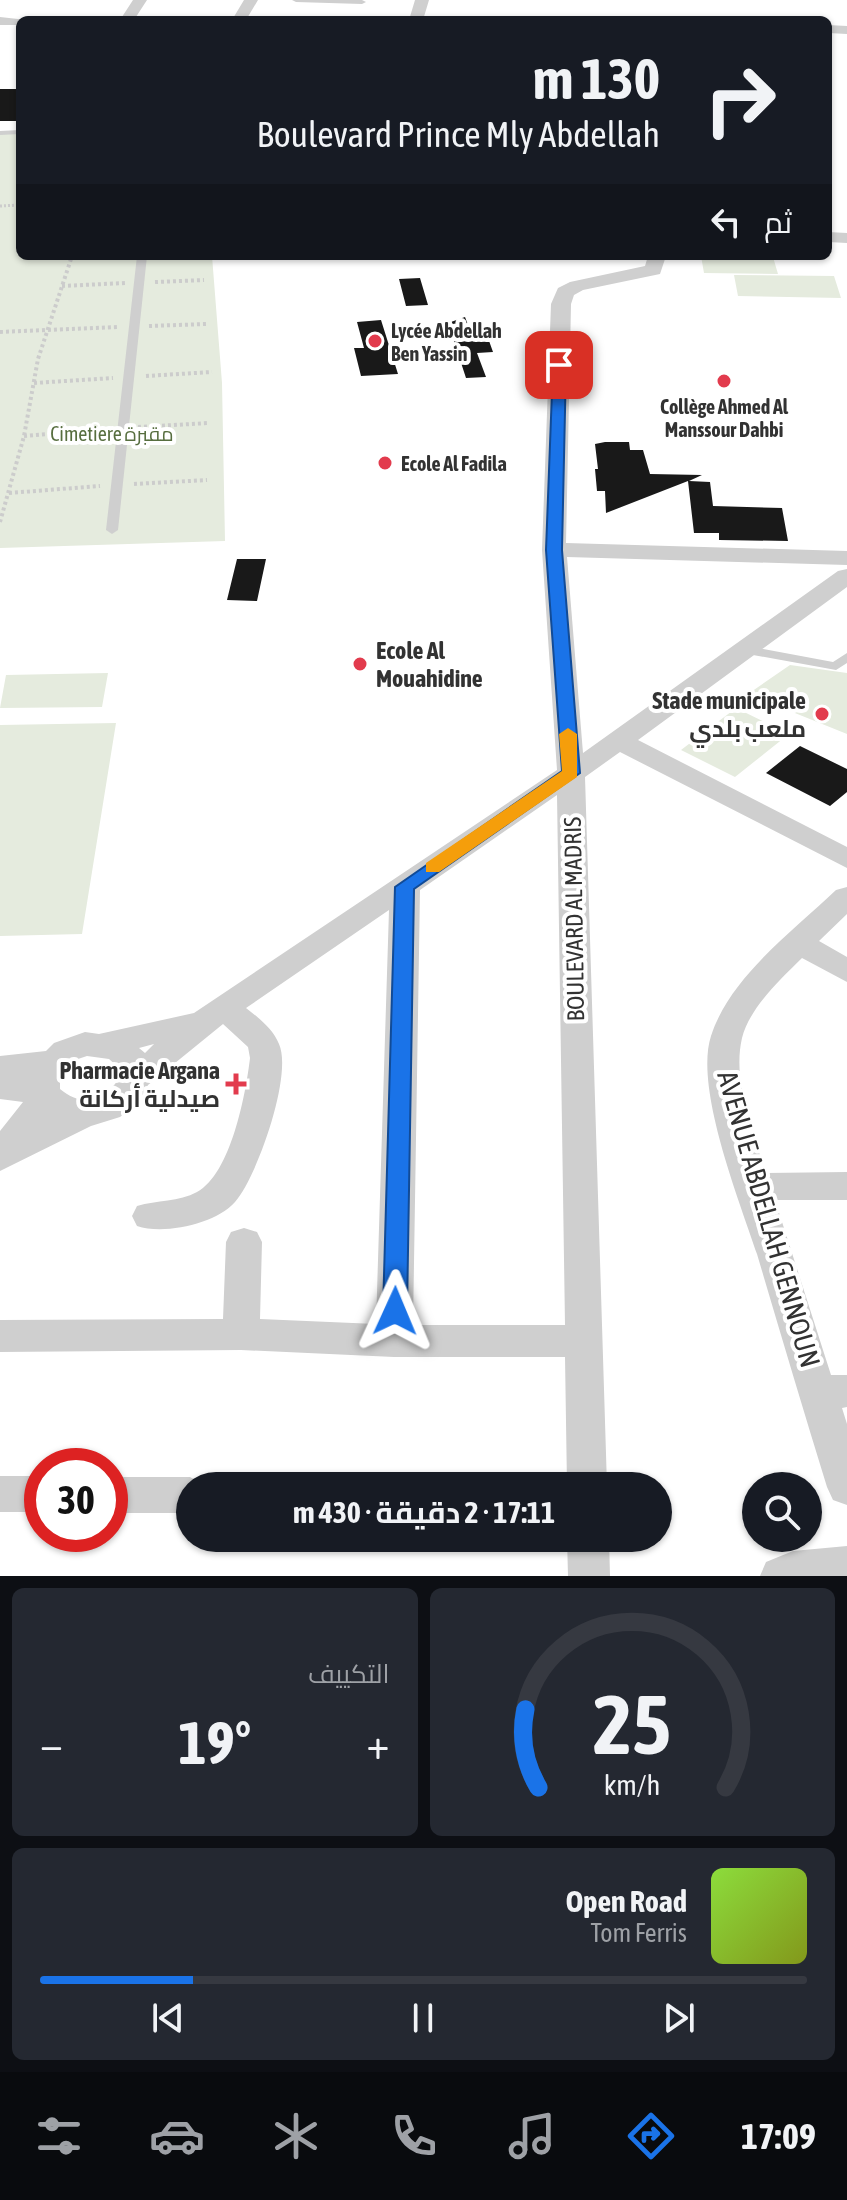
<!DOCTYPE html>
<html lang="ar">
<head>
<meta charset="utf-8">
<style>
  :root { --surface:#171b24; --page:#242831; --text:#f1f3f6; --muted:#9ea1a6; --line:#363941; --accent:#1a73e8 }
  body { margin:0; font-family:"Asap Condensed",Cairo,sans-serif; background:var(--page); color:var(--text); direction:rtl; height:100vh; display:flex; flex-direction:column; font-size:30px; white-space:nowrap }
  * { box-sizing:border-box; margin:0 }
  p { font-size:26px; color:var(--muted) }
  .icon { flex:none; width:44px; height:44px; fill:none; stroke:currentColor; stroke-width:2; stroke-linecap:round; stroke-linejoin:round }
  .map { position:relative; height:1576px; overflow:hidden; direction:ltr }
  .panel { display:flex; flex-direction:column; gap:12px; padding:12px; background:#0d0f14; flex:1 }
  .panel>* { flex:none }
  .guide { position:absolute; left:16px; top:16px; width:816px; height:244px; border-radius:12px; box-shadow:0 2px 6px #0004; direction:rtl; background:#171b24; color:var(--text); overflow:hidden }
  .fabs { position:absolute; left:742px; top:1472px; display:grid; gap:16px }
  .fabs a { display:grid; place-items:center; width:80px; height:80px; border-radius:50%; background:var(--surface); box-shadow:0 2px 6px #0004; font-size:40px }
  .speed { position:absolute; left:24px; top:1448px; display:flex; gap:16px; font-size:40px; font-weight:700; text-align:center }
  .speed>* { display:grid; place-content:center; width:104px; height:104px; border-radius:50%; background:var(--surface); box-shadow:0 2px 6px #0004; line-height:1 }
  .speed .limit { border:12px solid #d22; background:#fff; color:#111 }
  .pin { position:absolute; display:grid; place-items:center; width:68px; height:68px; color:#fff; margin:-34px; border-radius:16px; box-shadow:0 4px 12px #0006 }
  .me { position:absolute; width:88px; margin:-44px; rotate:1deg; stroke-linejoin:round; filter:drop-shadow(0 0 6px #0008) }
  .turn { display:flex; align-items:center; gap:28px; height:168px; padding:0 40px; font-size:36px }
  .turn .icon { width:104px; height:104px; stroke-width:2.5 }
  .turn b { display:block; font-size:56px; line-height:68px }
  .then { display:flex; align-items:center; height:76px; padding:0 40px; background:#0003; gap:16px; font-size:30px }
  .big { font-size:60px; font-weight:700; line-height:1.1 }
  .panel .tile { flex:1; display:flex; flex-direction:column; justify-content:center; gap:12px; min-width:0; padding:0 28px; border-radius:12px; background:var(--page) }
  .panel .dial { align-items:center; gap:0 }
  .dial svg { height:208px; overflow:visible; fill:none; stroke:var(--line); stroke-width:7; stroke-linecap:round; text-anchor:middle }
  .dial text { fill:var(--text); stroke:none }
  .song { display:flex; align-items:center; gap:24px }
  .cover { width:96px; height:96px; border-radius:12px; background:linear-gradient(135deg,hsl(90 70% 55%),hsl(70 70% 35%)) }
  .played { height:8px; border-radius:4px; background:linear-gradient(90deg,var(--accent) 20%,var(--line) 20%) }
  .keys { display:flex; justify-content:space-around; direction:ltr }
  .heat { display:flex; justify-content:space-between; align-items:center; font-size:44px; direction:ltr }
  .panel .tiles { flex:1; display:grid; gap:12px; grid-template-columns:1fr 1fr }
  .tile:last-child { grid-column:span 2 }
  .trip { position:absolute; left:176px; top:1472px; width:496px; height:80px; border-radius:40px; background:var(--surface); box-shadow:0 2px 6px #0004; font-weight:700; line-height:80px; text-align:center; direction:rtl }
  .tab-bar { display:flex; height:128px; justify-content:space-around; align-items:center; background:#090b0e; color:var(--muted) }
  .tab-bar .icon { width:56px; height:56px }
  .tab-bar .selected { color:var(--accent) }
  .tab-bar b { font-size:36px; color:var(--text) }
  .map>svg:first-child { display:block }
  .green { fill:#e5ebde }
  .building { fill:#191919 }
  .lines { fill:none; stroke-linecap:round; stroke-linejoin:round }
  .path-far1 { stroke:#ccc; stroke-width:3; stroke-dasharray:2 2; stroke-linecap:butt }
  .path { stroke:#ccc; stroke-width:4; stroke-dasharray:3 3; stroke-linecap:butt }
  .service { fill:#cfcfcf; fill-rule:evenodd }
  .minor { fill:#cfcfcf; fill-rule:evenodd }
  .route { fill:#1a73e8; stroke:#114b97; stroke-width:2 }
  .slow { fill:#f59e0b }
  .poi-dot { fill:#e23b4d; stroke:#fff; stroke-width:3 }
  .labels { text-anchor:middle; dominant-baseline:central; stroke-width:8; stroke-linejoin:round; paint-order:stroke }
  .far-poi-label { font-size:20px; font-weight:bold; fill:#323232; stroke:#fff; text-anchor:start }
  .far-park-label { font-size:20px; fill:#576e3f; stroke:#fff }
  .poi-label { font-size:24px; font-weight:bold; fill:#323232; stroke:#fff; text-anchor:end }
  .street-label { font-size:24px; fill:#323232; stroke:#fff }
  .near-street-label { font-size:28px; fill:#323232; stroke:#fff }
</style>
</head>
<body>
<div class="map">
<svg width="847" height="1576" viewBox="0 0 847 1576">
  <rect width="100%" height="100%" fill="#fff"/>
  <path class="green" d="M20 131V256H212L222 383 225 541 0 548V132Z
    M701 256 773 257 778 274 704 273Z
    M734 275 834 276 841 298 738 296Z
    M790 665 847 673V734L748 694Z
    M108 673 102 707 0 708 6 675Z
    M736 708 789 734 735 777 681 750Z
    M116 723 82 934 0 936V725Z"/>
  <path class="building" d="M0 89H20V121H0Z
    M420 278 428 305 406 306 399 279Z
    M465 317 468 325 483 324 493 352 477 353 486 377 466 378 448 323Z
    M381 320 398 374 361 376 354 348H364L357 322Z
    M605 442H629L630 450H643L650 474 702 475 689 481 710 482 713 506 782 508 788 541 719 540V533H694L688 481 606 513 605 491H597L595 469H598L595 444Z
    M237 559H266L257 601 227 600Z
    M800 746 847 769V792L830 806 766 773Z"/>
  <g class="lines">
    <path class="path-far1" d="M0 206 20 205"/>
    <path class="path" d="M155 282 204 280
      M62 286 125 283
      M149 326 206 324
      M0 332 119 327
      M146 376 212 372
      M34 383 113 378
      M138 427 209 423
      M24 436 108 429
      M134 484 207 480
      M9 493 100 486
      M0 522 24 436 38 359 72 256"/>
    <path class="service" d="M292 0H362L366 2 362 4 296 2Z
      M20 130V134L0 135V131Z
      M137 256H147L118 530 112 534 106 530Z
      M747 646 833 662 847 653V663L836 670 742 653 741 650 742 647Z"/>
    <path class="minor" d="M133 0H147L134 20H120Z
      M244 0H258L246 20H232Z
      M415 0H429L423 20H409Z
      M0 17 27 20H20V25H0Z
      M828 25 847 26V34L828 33Z
      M828 232 847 233V243L828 242Z
      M648 256H666L660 274 583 290 574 295 571 304 566 543 847 551V565L567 557 583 753 838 571 847 569V587L638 740 847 847V868L620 752 585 777 607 1486H567L565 1357H394L241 1350 0 1352V1320L223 1319 226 1242 231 1232 244 1228 257 1232 262 1242 260 1319 376 1324 389 910 246 1008C259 1018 273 1029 279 1044 293 1075 257 1177 235 1202 216 1224 164 1235 137 1226L132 1216 137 1206C157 1200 179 1202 197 1192 231 1174 246 1093 250 1058L248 1047 223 1024 148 1085 138 1103 120 1117 91 1126 0 1171V1131L23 1102 0 1099V1056L46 1051 54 1043 85 1032 99 1034 194 1013 557 770 542 550 551 304 558 288 570 282 645 266ZM557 795 565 1325H413L420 890ZM154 1044 145 1053 139 1048ZM87 1056 109 1059 118 1067 119 1078C104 1103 81 1107 60 1089V1076L78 1059Z
      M847 887V914L819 941 847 957V982L802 958C780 980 750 1007 742 1038 732 1081 753 1133 766 1173L847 1172V1200H775L831 1375H847V1407L842 1408 847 1424V1505L833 1500 827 1487C803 1409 780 1332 757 1254 740 1202 694 1088 711 1036 730 977 793 931 836 890Z
      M0 1476H42V1512H0Z
      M110 1477H190L206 1486H190V1513H110Z
      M567 1538H609L610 1576H568Z
      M847 1546V1576H760L766 1562 793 1551Z"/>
  </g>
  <path class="route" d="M559 361 566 365 562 550 580 773 414 889 407 1311 403 1318 395 1321 386 1318 383 1311 395 887 562 771 546 550 553 365Z"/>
  <path class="slow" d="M568 728 577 734V777L439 872H426V863L562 771 559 734Z"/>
  <g class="poi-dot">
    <circle cx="375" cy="341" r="8"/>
    <circle cx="724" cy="381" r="8"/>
    <circle cx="385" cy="463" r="8"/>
    <circle cx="360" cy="664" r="8"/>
    <circle cx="822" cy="714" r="8"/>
    <path d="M232 1072h8v8h8v8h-8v8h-8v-8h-8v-8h8z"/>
  </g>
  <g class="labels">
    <g class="far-poi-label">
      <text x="391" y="330">Lycée Abdellah<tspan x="391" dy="23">Ben Yassin</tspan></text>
      <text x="724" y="406" text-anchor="middle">Collège Ahmed Al<tspan x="724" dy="23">Manssour Dahbi</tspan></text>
      <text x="401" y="463">Ecole Al Fadila</text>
    </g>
    <g class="far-park-label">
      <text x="112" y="433">Cimetiere مقبرة</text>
    </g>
    <g class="poi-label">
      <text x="376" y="650" text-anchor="start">Ecole Al<tspan x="376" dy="28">Mouahidine</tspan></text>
      <text x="806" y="700">Stade municipale<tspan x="806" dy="28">ملعب بلدي</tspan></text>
      <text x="220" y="1070">Pharmacie Argana<tspan x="220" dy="28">صيدلية أركانة</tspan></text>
    </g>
    <g class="street-label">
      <text transform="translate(574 919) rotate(-91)">BOULEVARD AL MADRIS</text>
    </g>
    <g class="near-street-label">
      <text transform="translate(769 1219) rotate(74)">AVENUE ABDELLAH GENNOUN</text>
    </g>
  </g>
</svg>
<div class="fabs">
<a><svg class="icon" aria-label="search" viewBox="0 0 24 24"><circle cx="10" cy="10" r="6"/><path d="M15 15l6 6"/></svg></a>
</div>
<div class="speed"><div class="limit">30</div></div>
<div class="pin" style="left:559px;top:365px;background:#d93025"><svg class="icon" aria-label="arrive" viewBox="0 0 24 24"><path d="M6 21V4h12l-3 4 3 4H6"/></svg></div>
<svg class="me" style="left:395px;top:1311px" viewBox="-20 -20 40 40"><path d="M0-17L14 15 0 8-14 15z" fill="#1a73e8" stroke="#fff" stroke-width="4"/></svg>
<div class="trip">17:11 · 2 دقيقة · 430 m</div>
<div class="guide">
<div class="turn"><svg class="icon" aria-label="right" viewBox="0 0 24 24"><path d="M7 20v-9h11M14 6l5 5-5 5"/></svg><div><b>130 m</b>Boulevard Prince Mly Abdellah</div></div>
<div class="then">ثم<svg class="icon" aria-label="left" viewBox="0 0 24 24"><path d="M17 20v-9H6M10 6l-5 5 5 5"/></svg></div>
</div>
</div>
<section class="panel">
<div class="tiles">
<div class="tile dial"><svg viewBox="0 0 100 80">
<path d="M14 69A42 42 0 1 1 86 69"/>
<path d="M14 69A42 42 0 0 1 9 39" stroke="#1a73e8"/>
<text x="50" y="56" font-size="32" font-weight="700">25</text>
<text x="50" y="72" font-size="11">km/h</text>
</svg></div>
<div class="tile"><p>التكييف</p>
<div class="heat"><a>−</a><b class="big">19°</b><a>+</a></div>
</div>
<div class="tile">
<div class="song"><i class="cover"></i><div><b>Open Road</b><p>Tom Ferris</p></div></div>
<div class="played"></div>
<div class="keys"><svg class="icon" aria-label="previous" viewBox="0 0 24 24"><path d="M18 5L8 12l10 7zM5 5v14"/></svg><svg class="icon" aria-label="pause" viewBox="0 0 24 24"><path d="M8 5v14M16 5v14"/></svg><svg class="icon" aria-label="next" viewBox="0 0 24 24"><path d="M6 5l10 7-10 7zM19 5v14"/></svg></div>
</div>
</div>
</section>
<nav class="tab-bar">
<b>17:09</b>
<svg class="icon selected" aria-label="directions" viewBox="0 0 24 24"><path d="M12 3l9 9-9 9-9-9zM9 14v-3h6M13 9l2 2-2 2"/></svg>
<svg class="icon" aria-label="music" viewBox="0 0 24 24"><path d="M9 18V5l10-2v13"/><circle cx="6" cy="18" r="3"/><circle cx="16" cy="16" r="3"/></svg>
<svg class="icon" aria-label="phone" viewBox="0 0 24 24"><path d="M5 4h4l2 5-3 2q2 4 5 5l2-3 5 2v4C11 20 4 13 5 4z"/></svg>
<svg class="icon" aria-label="climate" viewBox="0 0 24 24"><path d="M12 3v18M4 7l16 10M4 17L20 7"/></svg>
<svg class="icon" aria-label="car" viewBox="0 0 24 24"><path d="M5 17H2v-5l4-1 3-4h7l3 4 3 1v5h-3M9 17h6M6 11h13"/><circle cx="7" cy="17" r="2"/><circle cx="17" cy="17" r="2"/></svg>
<svg class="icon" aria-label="filters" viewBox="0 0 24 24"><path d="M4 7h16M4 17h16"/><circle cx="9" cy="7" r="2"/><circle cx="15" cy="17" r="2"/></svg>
</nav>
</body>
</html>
